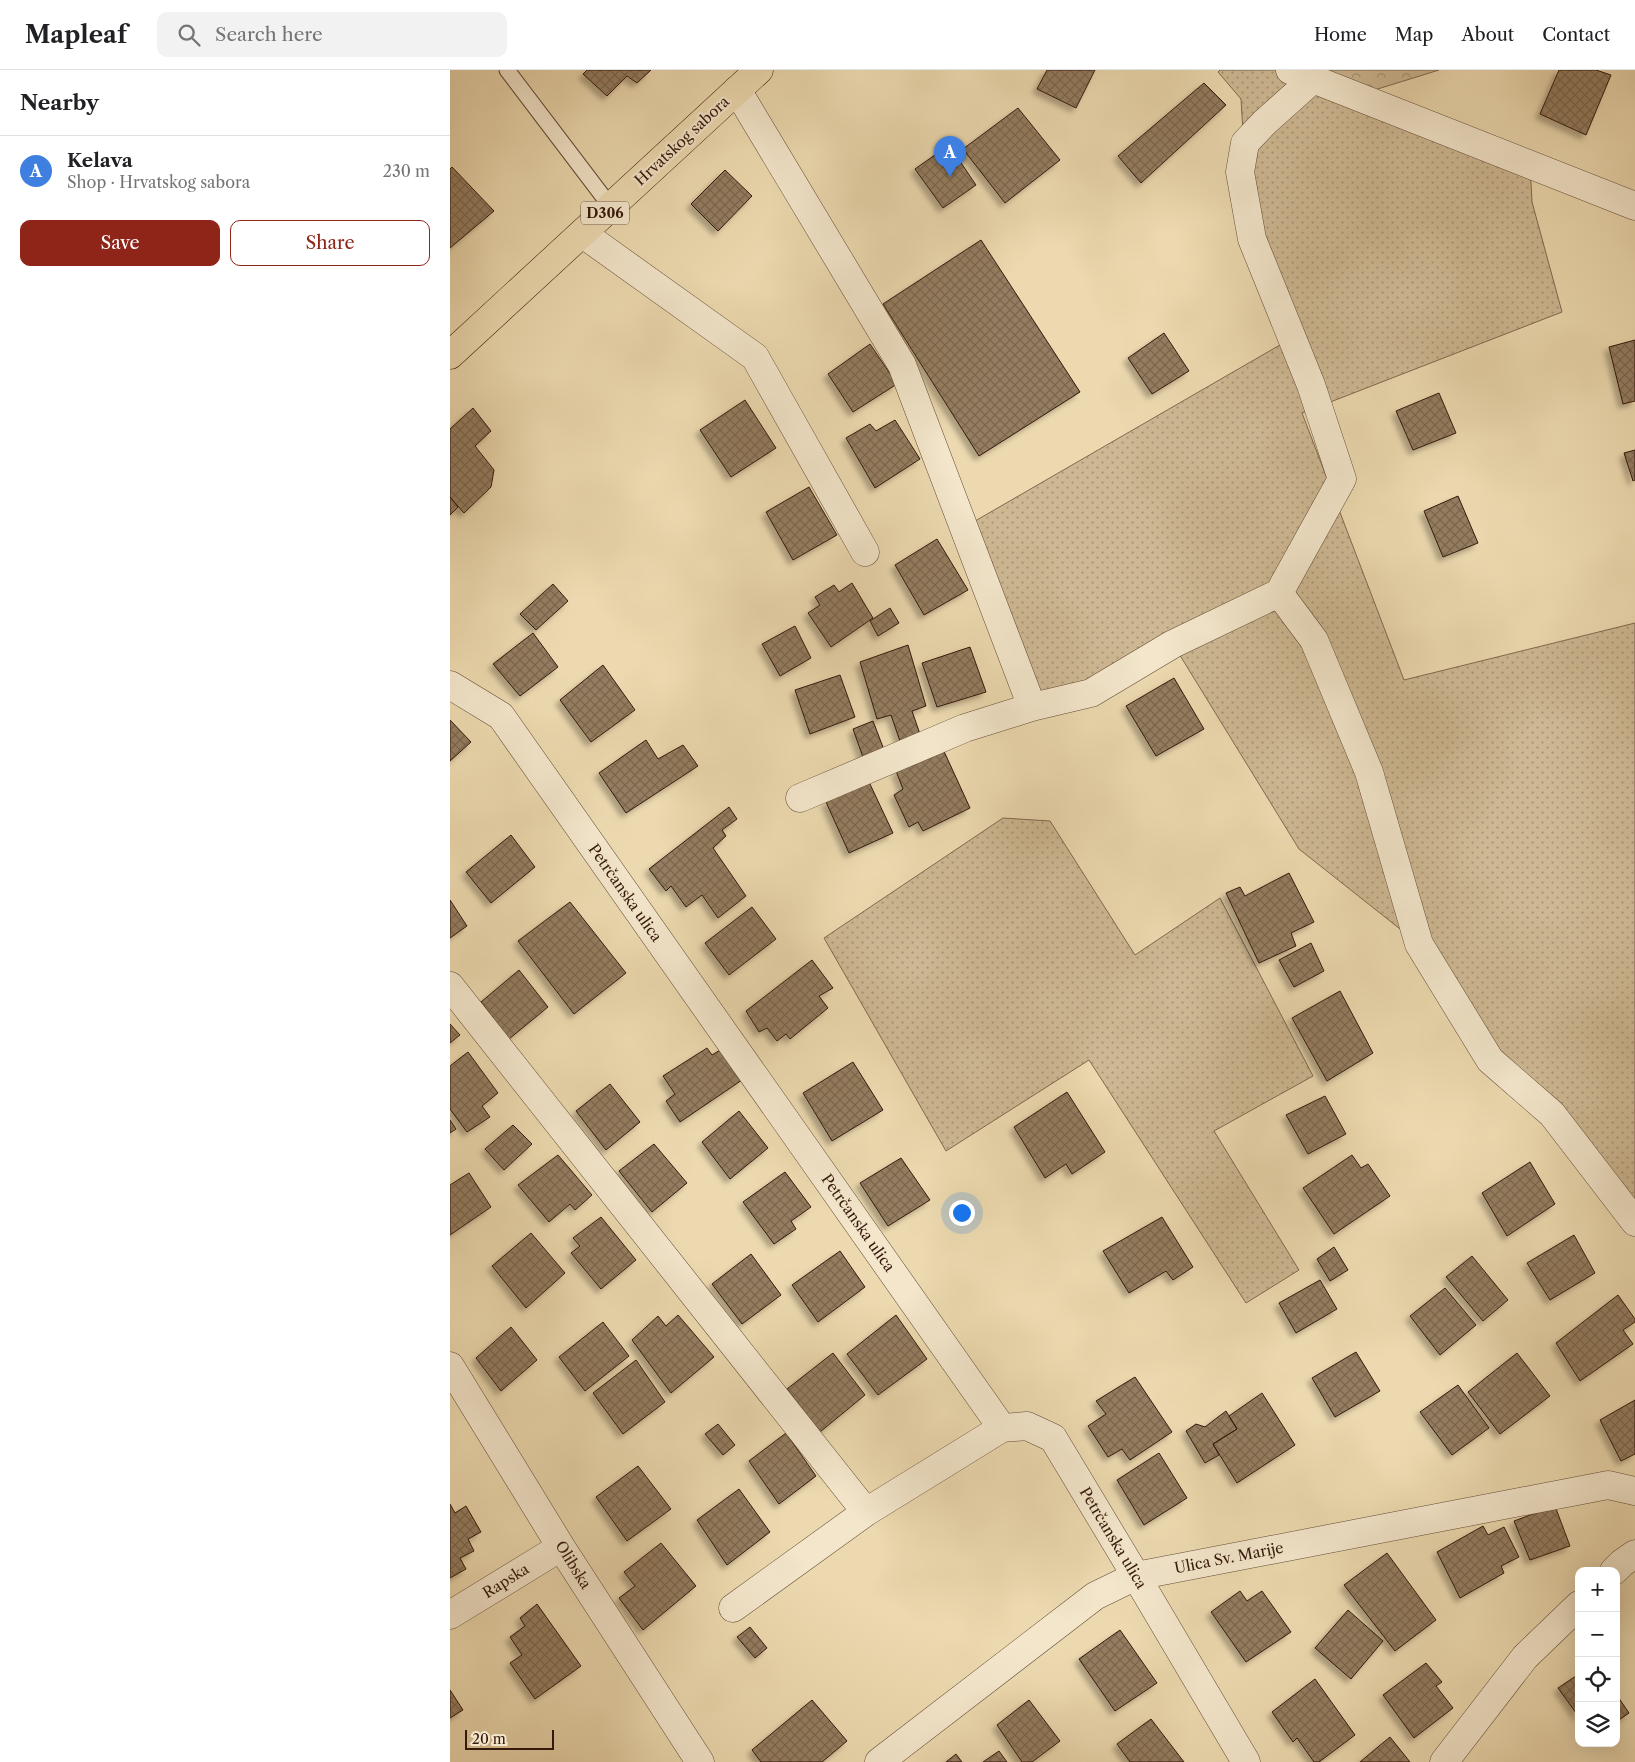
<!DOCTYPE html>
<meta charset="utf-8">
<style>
:root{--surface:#fff;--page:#f2f2f2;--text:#202124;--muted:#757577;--line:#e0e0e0;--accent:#8f2418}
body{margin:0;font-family:"Libre Caslon Text",serif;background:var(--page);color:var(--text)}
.controls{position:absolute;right:15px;bottom:15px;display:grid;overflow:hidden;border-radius:10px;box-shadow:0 5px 20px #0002}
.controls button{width:45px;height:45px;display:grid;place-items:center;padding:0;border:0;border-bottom:1px solid var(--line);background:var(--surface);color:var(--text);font:25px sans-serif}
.scale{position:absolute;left:15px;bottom:12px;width:89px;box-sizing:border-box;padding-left:5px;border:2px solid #35190c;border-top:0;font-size:14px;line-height:18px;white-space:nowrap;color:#35190c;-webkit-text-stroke:4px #f3e6cb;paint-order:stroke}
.you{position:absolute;left:511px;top:1142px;width:18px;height:18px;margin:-12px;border:4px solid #fff;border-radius:50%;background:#1a73e8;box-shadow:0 0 0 8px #1a73e833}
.badge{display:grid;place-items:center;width:32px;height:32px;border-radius:50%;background:var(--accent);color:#fff;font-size:16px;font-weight:700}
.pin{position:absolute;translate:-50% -41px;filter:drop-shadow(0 1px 2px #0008)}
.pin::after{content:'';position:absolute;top:26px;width:18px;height:15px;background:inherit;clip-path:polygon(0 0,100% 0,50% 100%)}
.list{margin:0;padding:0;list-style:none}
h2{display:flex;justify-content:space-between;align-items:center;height:65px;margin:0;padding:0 20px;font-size:21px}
h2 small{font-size:16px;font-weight:400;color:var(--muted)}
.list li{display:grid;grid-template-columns:32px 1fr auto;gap:15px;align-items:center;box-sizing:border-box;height:70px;padding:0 20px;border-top:1px solid var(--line)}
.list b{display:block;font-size:19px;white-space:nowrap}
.list p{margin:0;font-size:16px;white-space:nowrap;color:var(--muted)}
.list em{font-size:16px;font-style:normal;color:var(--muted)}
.actions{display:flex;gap:10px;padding:15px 20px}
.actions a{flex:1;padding:11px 0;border:1px solid var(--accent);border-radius:10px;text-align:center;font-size:18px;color:var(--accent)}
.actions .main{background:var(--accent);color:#fff}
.icon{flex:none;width:28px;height:28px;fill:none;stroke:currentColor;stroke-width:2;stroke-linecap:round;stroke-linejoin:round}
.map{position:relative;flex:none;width:1185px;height:1692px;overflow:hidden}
header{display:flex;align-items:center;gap:30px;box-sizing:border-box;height:70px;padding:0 25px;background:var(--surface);border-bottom:1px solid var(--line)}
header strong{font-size:24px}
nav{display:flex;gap:28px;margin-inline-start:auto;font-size:18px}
.search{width:350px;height:45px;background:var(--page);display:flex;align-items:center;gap:12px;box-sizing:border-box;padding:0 18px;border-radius:10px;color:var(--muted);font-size:19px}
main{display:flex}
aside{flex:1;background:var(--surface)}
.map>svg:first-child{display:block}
.grass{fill:url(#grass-dots);stroke:#816850}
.forest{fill:url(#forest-crowns);stroke:#816850}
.building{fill:url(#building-cross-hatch);stroke:#35190c;filter:url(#shadow)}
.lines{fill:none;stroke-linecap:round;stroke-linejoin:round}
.service-casing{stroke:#634935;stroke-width:17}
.minor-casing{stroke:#634935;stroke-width:29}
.primary-casing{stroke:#35190c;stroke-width:29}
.service{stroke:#f3e6cb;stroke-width:15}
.minor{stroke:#f3e6cb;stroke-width:28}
.primary{stroke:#ecd9af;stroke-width:28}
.labels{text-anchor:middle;stroke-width:4.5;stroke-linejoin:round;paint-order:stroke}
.shield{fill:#f3e6cb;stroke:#6e5645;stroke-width:1}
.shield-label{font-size:14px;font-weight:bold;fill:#35190c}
.street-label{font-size:15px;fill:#35190c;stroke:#f3e6cb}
</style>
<header>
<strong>Mapleaf</strong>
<div class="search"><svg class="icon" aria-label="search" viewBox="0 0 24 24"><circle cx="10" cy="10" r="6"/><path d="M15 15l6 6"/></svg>Search here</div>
<nav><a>Home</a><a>Map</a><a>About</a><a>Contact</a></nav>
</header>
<main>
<aside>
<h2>Nearby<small></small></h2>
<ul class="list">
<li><span class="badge" style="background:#3f7fe0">A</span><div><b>Kelava</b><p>Shop · Hrvatskog sabora</p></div><em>230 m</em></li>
</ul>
<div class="actions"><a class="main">Save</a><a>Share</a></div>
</aside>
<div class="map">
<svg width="1185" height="1692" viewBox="0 0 1185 1692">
<defs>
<pattern id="grass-dots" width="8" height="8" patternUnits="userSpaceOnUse" patternTransform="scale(1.25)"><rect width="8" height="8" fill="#cdb893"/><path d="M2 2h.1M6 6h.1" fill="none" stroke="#a79576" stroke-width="1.8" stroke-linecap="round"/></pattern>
<pattern id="forest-crowns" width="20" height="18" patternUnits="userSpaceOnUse" patternTransform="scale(1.25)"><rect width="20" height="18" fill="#cdb893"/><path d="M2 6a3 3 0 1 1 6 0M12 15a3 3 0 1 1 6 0" fill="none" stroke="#a79576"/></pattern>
<pattern id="building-cross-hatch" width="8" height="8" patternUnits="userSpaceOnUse" patternTransform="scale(1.25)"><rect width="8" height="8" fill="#947d61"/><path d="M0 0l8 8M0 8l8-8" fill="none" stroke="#7a664e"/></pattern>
<filter id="shadow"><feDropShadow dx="-4.5" dy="4.5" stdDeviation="2.5" flood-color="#0004"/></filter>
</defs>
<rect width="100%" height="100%" fill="#ecd9af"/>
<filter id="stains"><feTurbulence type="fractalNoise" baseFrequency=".004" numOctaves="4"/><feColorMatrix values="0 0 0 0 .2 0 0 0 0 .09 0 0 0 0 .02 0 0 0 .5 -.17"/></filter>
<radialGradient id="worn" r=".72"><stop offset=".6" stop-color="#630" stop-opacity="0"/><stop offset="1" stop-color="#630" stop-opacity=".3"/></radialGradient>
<path class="grass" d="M770 0H840L1080 94 1082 132 1112 242 852 343 954 610 1185 553V1152L1043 992 969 874 849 779 723 574 582 637 513 458 842 268 798 146 791 29 768 2Z
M553 748 600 751 685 885 770 828 863 1006 764 1061 849 1200 796 1233 639 990 496 1081 374 868Z"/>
<path class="forest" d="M840 0H989L905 26Z"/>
<path class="building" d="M137 0H201L187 13 177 6 157 26 133 4Z
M597 0H645L626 38 587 19Z
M1109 0H1146L1161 5 1136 65 1090 44Z
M754 13 776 35 691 113 668 86Z
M568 38 610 90 555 133 513 79Z
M499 75 526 115 493 138 465 99Z
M2 97 44 141 0 178V99Z
M275 100 302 126 268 161 241 134Z
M531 170 630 322 529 386 433 234Z
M714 263 739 301 702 324 678 288Z
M1185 270V331L1173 334 1159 277Z
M420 274 447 314 403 342 378 304Z
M989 323 1006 363 963 380 946 341Z
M295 330 326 378 281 407 250 360Z
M23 338 41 361 25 376 44 400 41 417 14 443 0 427V359Z
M445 350 470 389 425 418 396 368 420 354 426 361Z
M1185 380V410L1183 411 1174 383Z
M359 417 387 465 343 490 316 442Z
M1008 426 1028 473 993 487 974 441Z
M0 427 8 437 0 445Z
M487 469 518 520 474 545 445 495Z
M402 513 423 548 381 577 358 543 370 535 365 527 384 515 389 522Z
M103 514 118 531 86 560 70 544Z
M440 538 449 553 428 566 420 551Z
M345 556 361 588 330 606 312 574Z
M83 563 108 597 70 626 43 594Z
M458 575 476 636 462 641 471 667 451 674 441 645 427 649 410 592Z
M520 577 536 622 487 637 472 593Z
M153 595 185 640 141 672 110 630Z
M390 605 405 647 360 664 345 620Z
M724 608 754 659 706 686 676 636Z
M0 650 21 672 0 691Z
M423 651 436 685 415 693 403 659Z
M196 670 208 689 233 675 248 696 176 743 149 703Z
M492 677 520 738 473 761 468 752 459 757 444 725 453 719 446 701Z
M419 712 443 763 399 783 376 732Z
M279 737 287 749 272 760 276 766 263 778 296 826 268 848 252 825 236 837 221 816 216 821 199 799Z
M61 765 85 797 41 833 16 802Z
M839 803 864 852 841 863 846 876 809 893 776 823 790 817 795 826Z
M0 830 17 856 0 868Z
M120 832 176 903 124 944 68 871Z
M302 837 326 869 279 905 255 873Z
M861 873 874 901 844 917 829 890Z
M362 890 383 918 369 926 378 938 340 969 336 964 327 971 317 958 309 962 296 941Z
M69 900 98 937 59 969 31 932Z
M890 921 923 983 877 1011 842 948Z
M0 954 10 965 0 973Z
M257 978 262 985 270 980 292 1010 230 1052 216 1031 225 1024 213 1006Z
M18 982 48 1023 32 1036 40 1047 17 1062 0 1039V996Z
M403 992 433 1040 382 1071 353 1023Z
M160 1014 190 1052 156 1080 126 1041Z
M617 1022 655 1082 622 1104 616 1094 595 1108 564 1057Z
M875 1026 896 1064 858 1084 836 1045Z
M289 1041 318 1078 280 1109 252 1072Z
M0 1050 6 1059 0 1063Z
M63 1055 82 1074 54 1100 35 1079Z
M204 1074 237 1113 202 1142 169 1101Z
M108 1085 142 1125 125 1140 120 1134 99 1152 68 1115Z
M902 1085 911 1098 918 1094 940 1126 884 1164 853 1118Z
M451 1088 480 1130 438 1156 410 1113Z
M1080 1092 1105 1134 1057 1166 1032 1123Z
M335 1102 361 1137 341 1151 346 1159 324 1174 293 1132Z
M19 1103 41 1137 0 1165V1115Z
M151 1147 186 1190 151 1219 121 1183 130 1176 123 1168Z
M712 1147 743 1197 723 1210 716 1201 679 1223 653 1181Z
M81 1163 115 1203 76 1238 42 1196Z
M1124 1165 1145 1203 1100 1230 1077 1193Z
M884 1177 898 1200 880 1211 867 1189Z
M390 1181 415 1217 368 1252 342 1215Z
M301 1184 331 1225 292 1254 262 1214Z
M1022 1186 1058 1230 1033 1251 996 1207Z
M870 1210 887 1239 846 1263 829 1233Z
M995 1218 1026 1255 990 1285 960 1246Z
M1168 1225 1185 1249V1252L1173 1260 1183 1274 1130 1311 1106 1273Z
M228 1245 264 1287 221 1323 182 1270 208 1246 216 1256Z
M446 1245 477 1289 428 1325 397 1284Z
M153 1252 179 1286 135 1321 109 1287Z
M61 1257 87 1290 51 1321 26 1288Z
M906 1282 930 1321 885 1347 862 1308Z
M383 1283 415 1325 370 1362 337 1319Z
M1067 1283 1100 1326 1050 1364 1018 1322Z
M186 1290 215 1332 173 1364 143 1323Z
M685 1307 722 1362 680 1390 672 1379 658 1387 638 1356 656 1344 646 1331Z
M1008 1315 1039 1358 1002 1385 970 1342Z
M812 1323 845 1375 787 1413 763 1374 787 1359 779 1346Z
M1185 1330V1384L1171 1391 1150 1350Z
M776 1341 787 1359 763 1374 769 1385 755 1393 736 1361 746 1354 755 1357Z
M268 1354 285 1375 273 1385 255 1364Z
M336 1363 366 1406 329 1434 299 1391Z
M709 1383 737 1428 694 1455 667 1410Z
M188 1396 221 1439 177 1471 146 1427Z
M289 1419 320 1462 277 1495 247 1450Z
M0 1434 5 1443 16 1436 31 1462 18 1469 24 1481 10 1488 16 1499 0 1508Z
M1105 1436 1120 1476 1080 1490 1064 1451Z
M1033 1456 1038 1465 1054 1457 1069 1487 1051 1496 1054 1503 1010 1528 987 1482Z
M211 1473 246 1516 193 1560 169 1528 185 1516 174 1502Z
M937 1483 986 1550 945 1581 894 1515Z
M790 1521 797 1531 812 1521 841 1562 796 1592 761 1542Z
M87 1534 131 1596 85 1629 60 1593 72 1585 60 1567 75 1556 70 1548Z
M898 1540 933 1571 901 1609 865 1578Z
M300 1557 317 1578 305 1588 287 1567Z
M670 1560 707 1613 665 1641 629 1589Z
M976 1593 992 1612 986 1616 1003 1638 964 1668 933 1625Z
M1129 1604V1647L1108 1618Z
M865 1609 905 1665 869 1692H864L847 1668 843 1672 822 1642Z
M0 1620 13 1640 0 1648Z
M1166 1624 1179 1643 1166 1652Z
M362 1630 397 1671 372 1692H311L302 1680Z
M579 1630 610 1671 582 1692H572L547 1655Z
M701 1649 734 1692H680L667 1674Z
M940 1667 960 1692H910Z
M549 1681 557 1692H533Z
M506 1684 512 1692H496Z"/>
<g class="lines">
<defs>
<path id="service" d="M57 0 161 137"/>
<path id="minor" d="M840 0 1185 136
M287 20 452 295 582 637 641 623 723 574 829 523 864 570 919 702 969 874 1040 990 1102 1044 1185 1152
M133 164 305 287 415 482
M829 523 892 409 861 315 802 169 790 102 795 73 815 52 863 9
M0 615 51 646 552 1358 577 1356 603 1368 686 1506 796 1692
M350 728 515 658 582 637
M0 916 416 1442
M0 1296 111 1477 250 1692
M1164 1501 1172 1493 1185 1484
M283 1538 416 1442 552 1358
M0 1545 111 1477
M429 1692 645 1526 686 1506 1158 1415 1185 1421
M994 1692 1075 1587 1129 1535"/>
<path id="primary" d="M0 285 309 0"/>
</defs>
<use href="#service" class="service-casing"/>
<use href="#minor" class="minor-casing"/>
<use href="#primary" class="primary-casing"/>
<use href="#service" class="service"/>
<use href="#minor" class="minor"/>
<use href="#primary" class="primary"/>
</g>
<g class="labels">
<rect class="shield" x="131" y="131.5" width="48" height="23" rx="4"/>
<g class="shield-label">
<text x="155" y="148">D306</text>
</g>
<g class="street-label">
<text transform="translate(232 71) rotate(-43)" y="5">Hrvatskog sabora</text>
<text transform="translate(175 823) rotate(55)" y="5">Petrčanska ulica</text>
<text transform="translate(408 1153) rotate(55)" y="5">Petrčanska ulica</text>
<text transform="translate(663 1468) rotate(59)" y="5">Petrčanska ulica</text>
<text transform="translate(779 1488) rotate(-11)" y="5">Ulica Sv. Marije</text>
<text transform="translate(123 1495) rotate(58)" y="5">Olibska</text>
<text transform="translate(56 1511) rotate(-32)" y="5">Rapska</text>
</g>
</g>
<rect width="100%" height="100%" filter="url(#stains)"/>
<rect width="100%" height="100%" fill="url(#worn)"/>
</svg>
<div class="controls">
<button>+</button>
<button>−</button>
<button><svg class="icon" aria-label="locate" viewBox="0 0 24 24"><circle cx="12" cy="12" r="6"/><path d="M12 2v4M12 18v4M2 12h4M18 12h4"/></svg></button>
<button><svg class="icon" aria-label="layers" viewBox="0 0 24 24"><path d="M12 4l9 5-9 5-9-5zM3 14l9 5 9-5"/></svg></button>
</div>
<div class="scale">20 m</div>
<div class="you"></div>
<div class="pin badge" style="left:500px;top:107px;background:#3f7fe0">A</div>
</div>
</main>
